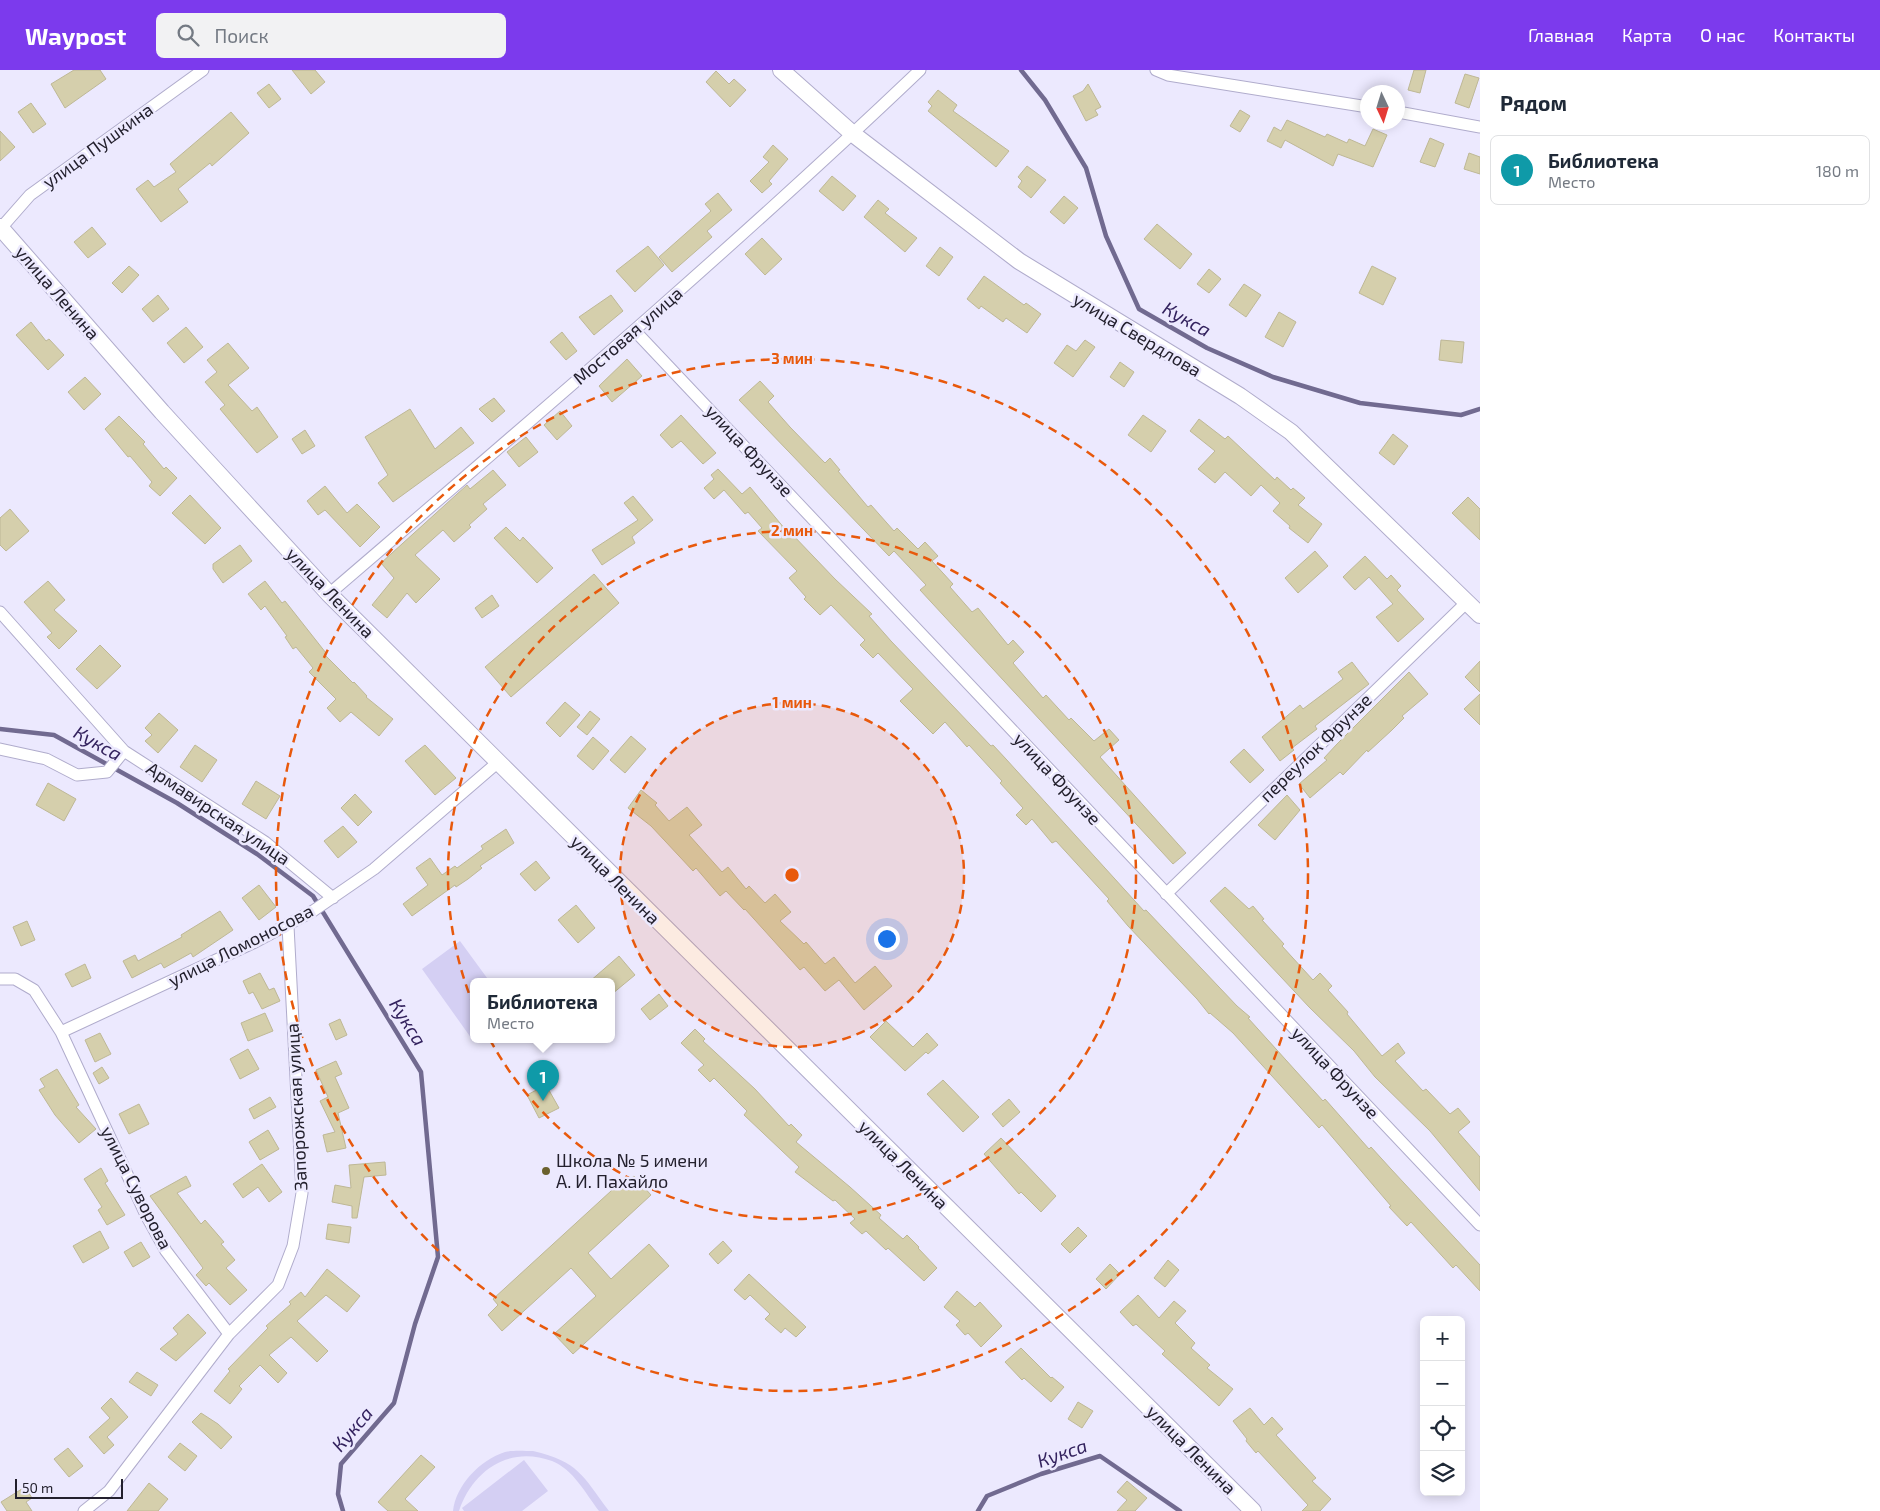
<!DOCTYPE html>
<html lang="ru">
<meta charset="utf-8">
<style>
:root{--surface:#fff;--page:#f2f2f3;--text:#1f2937;--muted:#747a83;--line:#e0e1e3;--accent:#7c3aed}
body{margin:0;font-family:"Exo 2",sans-serif;background:var(--page);color:var(--text)}
.controls{position:absolute;right:15px;bottom:15px;display:grid;overflow:hidden;border-radius:8px;box-shadow:0 2px 12px #0003}
.controls button{width:45px;height:45px;display:grid;place-items:center;padding:0;border:0;border-bottom:1px solid var(--line);background:var(--surface);color:var(--text);font:25px sans-serif}
.compass{position:absolute;left:1360px;top:15px;width:45px;height:45px;border-radius:50%;background:var(--surface);box-shadow:0 2px 12px #0003;rotate:176deg}
.scale{position:absolute;left:15px;bottom:12px;width:108px;box-sizing:border-box;padding-left:5px;border:2px solid #23202d;border-top:0;font-size:14px;line-height:18px;white-space:nowrap;color:#23202d;-webkit-text-stroke:4px #ece9fe;paint-order:stroke}
.you{position:absolute;left:886px;top:868px;width:18px;height:18px;margin:-12px;border:4px solid #fff;border-radius:50%;background:#1a73e8;box-shadow:0 0 0 8px #1a73e833}
.badge{display:grid;place-items:center;width:32px;height:32px;border-radius:50%;background:var(--accent);color:#fff;font-size:16px;font-weight:700}
.pin{position:absolute;translate:-50% -41px;filter:drop-shadow(0 1px 2px #0008)}
.pin::after{content:'';position:absolute;top:26px;width:18px;height:15px;background:inherit;clip-path:polygon(0 0,100% 0,50% 100%)}
.popup{position:absolute;left:470px;top:908px;width:145px;height:65px;box-sizing:border-box;display:grid;place-content:center;border-radius:8px;background:var(--surface);filter:drop-shadow(0 1px 4px #0005);font-size:16px;white-space:nowrap;color:var(--muted)}
.popup b{font-size:19px;color:var(--text)}
.popup::after{content:'';position:absolute;left:50%;top:100%;margin-left:-10px;border:10px solid transparent;border-top-color:var(--surface)}
.list{margin:0;padding:0;list-style:none}
h2{display:flex;justify-content:space-between;align-items:center;height:65px;margin:0;padding:0 20px;font-size:21px}
h2 small{font-size:16px;font-weight:400;color:var(--muted)}
.list li{display:grid;grid-template-columns:32px 1fr auto;gap:15px;align-items:center;box-sizing:border-box;height:70px;margin:0 10px 10px;padding:0 10px;border:1px solid var(--line);border-radius:8px}
.list b{display:block;font-size:19px;white-space:nowrap}
.list p{margin:0;font-size:16px;white-space:nowrap;color:var(--muted)}
.list em{font-size:16px;font-style:normal;color:var(--muted)}
.icon{flex:none;width:28px;height:28px;fill:none;stroke:currentColor;stroke-width:2;stroke-linecap:round;stroke-linejoin:round}
.map{position:relative;flex:none;width:1480px;height:1441px;overflow:hidden}
header{display:flex;align-items:center;gap:30px;box-sizing:border-box;height:70px;padding:0 25px;background:var(--accent);color:#fff}
header strong{font-size:24px}
nav{display:flex;gap:28px;margin-inline-start:auto;font-size:18px}
.search{width:350px;height:45px;background:var(--page);display:flex;align-items:center;gap:12px;box-sizing:border-box;padding:0 18px;border-radius:8px;color:var(--muted);font-size:19px}
main{display:flex}
aside{flex:1;background:var(--surface)}
.map>svg:first-child{display:block}
.green{fill:#d4cff3}
.lines{fill:none;stroke-linecap:round;stroke-linejoin:round}
.stream{stroke:#716a90;stroke-width:4.5}
.building{fill:#d5cfac;stroke:#beb896}
.street-casing{stroke:#b0accc;stroke-width:13}
.secondary-casing{stroke:#b0accc;stroke-width:18}
.street{stroke:#fff;stroke-width:11}
.secondary{stroke:#fff;stroke-width:16}
.ring{fill:none;stroke:#e8590c;stroke-width:2.5;stroke-dasharray:9 6}
.poi-dot{fill:#6a602d;stroke:#ece9fe;stroke-width:2}
.labels{text-anchor:middle;stroke-width:5;stroke-linejoin:round;paint-order:stroke}
.street-label{font-size:18px;fill:#23202d;stroke:#ece9fe}
.poi-label{font-size:18px;fill:#23202d;stroke:#ece9fe;text-anchor:start}
.water-label{font-size:19px;font-style:italic;fill:#33225e;stroke:#ece9fe}
.centre{fill:#e8590c;stroke:#ece9fe;stroke-width:2.5}
.ring-label{font-size:15px;text-anchor:middle;font-weight:bold;fill:#e8590c;stroke:#ece9fe;stroke-width:5;stroke-linejoin:round;paint-order:stroke}
</style>
<header>
<strong>Waypost</strong>
<div class="search"><svg class="icon" aria-label="search" viewBox="0 0 24 24"><circle cx="10" cy="10" r="6"/><path d="M15 15l6 6"/></svg>Поиск</div>
<nav><a>Главная</a><a>Карта</a><a>О нас</a><a>Контакты</a></nav>
</header>
<main>
<div class="map">
<svg width="1480" height="1441" viewBox="0 0 1480 1441">
<rect width="100%" height="100%" fill="#ece9fe"/>
<path class="green" d="M460 871 490 912H474V970H478L474 972 422 899Z
M533 1381C579 1392 582 1405 609 1441H599C586 1424 573 1399 552 1391 509 1375 472 1401 459 1441H453C456 1415 480 1390 505 1382 513 1380 525 1381 533 1381Z
M524 1390 548 1421 522 1441H464L462 1438Z"/>
<g class="lines">
<path class="stream" d="M1021 0 1045 30 1086 98 1106 166 1139 239 1207 278 1273 307 1360 333 1461 345 1480 339
M0 659 54 665 177 733 257 784 313 826 421 1002 438 1187 415 1254 394 1333 341 1394 338 1424 343 1441
M978 1441 987 1426 1041 1404 1100 1386 1180 1441"/>
</g>
<path class="building" d="M74 0H100L106 9 65 38 51 14Z
M292 0H315L325 12 311 24Z
M1414 0H1426L1420 23 1408 20Z
M716 1 729 14 734 9 746 20 730 37 706 12Z
M1465 4 1479 8 1469 38 1455 33Z
M269 14 281 29 269 38 257 23Z
M1088 14 1101 37 1095 40 1098 45 1086 51 1073 26 1083 21Z
M938 20 957 35 953 41 1009 81 996 97 928 41 932 36 928 32Z
M31 33 46 54 33 63 18 42Z
M1240 40 1250 46 1240 62 1230 56Z
M231 42 249 63 212 96 210 93 178 119 188 132 161 152 136 119 148 110 154 117 176 102 170 94Z
M1287 50 1325 67 1327 64 1347 73 1349 69 1365 76 1373 59 1387 65 1373 97 1338 84 1333 96 1285 70 1281 78 1267 71 1274 57 1281 61Z
M0 61 15 77 0 91Z
M1430 68 1444 74 1435 97 1420 92Z
M773 75 788 89 769 111 772 114 762 123 750 111 769 92 763 87Z
M1469 83 1480 87V104L1464 99Z
M1027 96 1046 110 1031 128 1018 117 1022 111 1018 107Z
M832 106 856 126 843 141 819 121Z
M718 123 732 140 707 161 712 167 672 202 659 187 711 141 705 134Z
M1064 126 1078 138 1064 154 1050 142Z
M878 130 889 139 885 143 917 168 905 182 864 147Z
M1157 154 1192 184 1180 199 1144 169Z
M92 157 106 174 88 188 74 172Z
M762 168 782 189 765 205 745 184Z
M648 176 664 195 635 222 616 201Z
M940 177 953 187 939 206 926 196Z
M129 196 139 205 122 223 112 213Z
M1372 196 1396 208 1383 235 1359 223Z
M1209 199 1221 209 1209 223 1197 214Z
M984 206 1024 235 1026 233 1041 244 1027 263 1006 248 1003 252 981 236 979 239 967 229Z
M1244 214 1261 225 1246 247 1229 235Z
M158 225 169 239 153 252 142 239Z
M611 225 623 241 594 265 579 247Z
M1279 242 1296 252 1283 277 1265 267Z
M31 252 46 271 49 269 64 285 48 300 16 265Z
M186 257 203 277 184 293 167 273Z
M562 262 577 281 566 290 550 272Z
M1085 270 1095 277 1073 307 1054 293 1067 275 1076 281Z
M1441 270 1464 272 1462 293 1439 290Z
M228 273 249 298 228 315 252 341 257 337 278 367 257 383 220 339 225 335 205 312 217 302 207 290Z
M627 289 642 306 612 332 599 316Z
M1120 292 1134 302 1124 317 1110 307Z
M85 307 101 324 84 340 68 322Z
M760 311 774 326 768 332 790 357 825 393 830 388 840 400 838 401 868 437 871 435 894 461 897 458 918 479 925 472 938 486 932 491 953 514 950 517 972 542 978 538 1008 575 1013 570 1024 582 1013 593 1043 628 1046 625 1069 650 1071 648 1094 671 1109 659 1119 670 1100 687 1186 783 1173 794 932 533 920 520 926 515 894 481 889 486 739 330Z
M494 328 505 341 492 352 479 339Z
M410 339 435 379 461 357 474 373 393 432 378 413 388 405 365 367Z
M560 341 572 356 557 370 544 355Z
M681 345 716 383 703 394 681 371 672 378 660 365Z
M1143 345 1166 361 1151 382 1128 365Z
M119 346 145 372 143 374 164 399 166 397 177 408 160 426 149 416 152 412 130 386 128 387 105 359Z
M1199 349 1225 369 1228 366 1275 410 1277 407 1291 420 1293 418 1305 428 1298 435 1322 454 1308 473 1289 458 1290 456 1273 441 1280 433 1261 415 1251 426 1225 402 1215 413 1198 399 1215 381 1190 361Z
M305 360 315 376 302 384 292 369Z
M1393 364 1408 376 1394 395 1379 383Z
M526 367 538 382 519 397 507 382Z
M718 399 742 424 750 417 790 465 791 463 835 509 872 544 869 546 891 571 991 676 993 675 1006 689 1144 841 1146 840 1237 936 1250 947 1248 948 1323 1031 1325 1029 1369 1079 1371 1077 1391 1099 1480 1195V1221L1456 1195 1453 1198 1411 1152 1407 1156 1389 1137 1391 1136 1322 1055 1319 1058 1233 963 1210 943 1209 944 1197 929 1128 856 1107 831 1109 829 1056 771 1052 773 1032 749 1026 755 1016 745 1023 738 1000 713 1002 711 969 675 967 677 945 652 933 664 900 631 913 619 878 583 873 588 860 575 865 570 831 535 820 545 804 529 806 527 789 508 797 501 758 461 762 458 748 442 745 444 724 420 714 429 704 418 714 409 711 405Z
M493 400 506 415 483 434 487 439 469 455 471 457 454 472 443 460 415 485 440 509 416 533 407 523 387 548 372 535 394 508 381 493 467 415 470 419Z
M325 416 347 443 357 434 380 457 360 477 325 440 318 445 307 431Z
M190 425 221 458 205 474 172 443Z
M633 426 653 450 632 467 635 473 602 495 592 480 638 450 624 433Z
M1468 427 1480 439V470L1452 443Z
M10 439 29 461 6 481 0 475V448Z
M506 457 520 471 523 467 553 498 537 513 494 468Z
M240 475 252 491 223 513 213 499V494Z
M1315 481 1328 496 1298 523 1285 508Z
M1365 486 1387 509 1391 505 1401 516 1397 520 1424 549 1398 572 1376 547 1393 534 1369 507 1355 520 1343 507Z
M594 504 619 533 511 627 485 597Z
M48 511 65 530 54 540 77 561 59 579 47 567 52 563 24 532Z
M265 511 282 533 285 531 326 583 324 584 353 613 354 612 367 626 366 627 393 649 379 666 351 642 340 652 327 638 336 629 309 602 313 598 296 577 293 579 285 567 287 566 265 536 261 540 248 524Z
M492 525 499 536 482 548 475 538Z
M100 575 121 596 97 619 76 599Z
M1480 591V622L1465 607Z
M1352 592 1369 614 1315 656 1317 659 1292 678 1294 680 1280 691 1262 667 1300 635 1303 639 1343 609 1338 602Z
M1409 602 1428 624 1402 646 1404 648 1392 660 1368 682 1367 680 1343 705 1340 702 1310 728 1299 714 1327 690 1324 688 1337 674Z
M1480 624V655L1464 639Z
M565 632 580 645 560 667 546 653Z
M590 641 600 649 587 665 577 657Z
M159 643 178 660 158 683 145 671 152 665 145 658Z
M631 666 646 679 625 703 610 690Z
M593 667 609 681 593 700 577 686Z
M195 675 217 690 202 712 180 697Z
M425 675 456 708 435 725 405 691Z
M1244 679 1264 700 1250 713 1230 692Z
M256 711 280 726 266 749 242 734Z
M48 713 76 729 64 751 36 735Z
M641 720 657 733 655 735 669 751 687 737 702 755 689 765 722 802 728 797 746 819 749 816 765 833 775 824 791 842 780 851 804 874 806 872 825 894 834 887 855 913 875 896 892 916 864 940 839 910 825 921 804 897 800 900 745 839 744 840 726 821 720 826 696 798 693 801 651 756 628 738Z
M355 724 372 742 358 756 341 738Z
M1287 725 1300 740 1275 770 1258 755Z
M343 756 357 772 338 788 324 771Z
M506 759 514 773 480 796 482 798 468 809 456 817 455 815 412 846 403 834 428 815 416 798 430 788 442 805 455 796 457 798 483 779 481 776Z
M536 791 550 808 535 821 520 804Z
M259 815 276 837 259 850 242 828Z
M1225 817 1249 839 1253 836 1264 849 1262 850 1284 874 1282 876 1313 910 1320 903 1332 916 1328 920 1348 942 1347 944 1382 986 1398 973 1405 983 1395 991 1423 1021 1426 1019 1450 1044 1458 1038 1470 1052 1458 1062 1480 1087V1121L1430 1061 1375 1007 1354 981 1309 937 1210 831Z
M576 835 595 858 578 873 558 850Z
M220 841 233 860 193 887 191 883 164 898 161 893 132 908 123 891 135 885 138 891 182 867 181 865Z
M27 851 35 870 21 876 13 857Z
M619 886 635 905 612 924V912H589Z
M85 894 91 908 72 917 65 904Z
M260 903 269 920 274 918 280 931 262 939 253 922 249 924 243 911Z
M659 924 668 936 650 950 641 939Z
M265 943 273 961 248 971 241 953Z
M340 949 347 965 336 970 329 954Z
M886 951 913 977 927 963 938 975 928 984 926 982 905 1001 870 967Z
M695 959 705 969 703 971 755 1019 789 1056 791 1054 802 1065 796 1072 850 1117 881 1145 879 1148 903 1169 907 1165 919 1177 918 1178 937 1198 924 1211 888 1178 886 1180 866 1161 862 1164 850 1153 855 1149 835 1130 833 1131 795 1102 799 1097 744 1045 747 1041 714 1008 710 1012 698 1000 704 995 681 973Z
M100 963 111 984 95 992 85 970Z
M248 979 259 999 240 1009 230 989Z
M336 991 342 1004 335 1007 349 1038 338 1043 346 1078 327 1082 323 1065 335 1062 320 1031 328 1027 316 1000Z
M102 997 109 1008 99 1014 93 1003Z
M57 999 79 1035 76 1037 96 1059 79 1073 55 1045 39 1020 45 1017 40 1009Z
M943 1010 979 1047 963 1062 927 1024Z
M546 1015 559 1038 539 1048 527 1025Z
M270 1027 276 1037 254 1049 249 1039Z
M1009 1029 1020 1042 1003 1057 992 1044Z
M139 1034 149 1054 129 1064 119 1044Z
M268 1060 279 1079 260 1090 249 1072Z
M1001 1068 1056 1126 1041 1142 1021 1122 1019 1124 984 1084Z
M385 1092 386 1105 364 1107 357 1148H352V1136L332 1132 335 1115 351 1118 349 1095Z
M262 1094 282 1122 269 1132 258 1117 243 1128 233 1114Z
M101 1098 108 1111 105 1113 125 1145 107 1155 98 1140 102 1137 84 1109Z
M186 1106 191 1116 177 1123 201 1154 205 1150 224 1172 221 1174 235 1190 226 1198 247 1220 230 1235 209 1213 206 1216 196 1205 203 1198 150 1126Z
M634 1106 651 1125 588 1183 611 1209 649 1174 669 1196 573 1284 554 1264 596 1226 571 1198 502 1261 488 1245 498 1235 493 1229 623 1110 626 1113Z
M328 1154 351 1157 349 1173 326 1169Z
M1078 1157 1087 1166 1070 1183 1061 1174Z
M100 1161 109 1178 83 1193 73 1176Z
M723 1171 732 1181 718 1194 709 1184Z
M141 1172 150 1187 133 1197 124 1182Z
M1168 1190 1179 1200 1165 1217 1154 1208Z
M1110 1194 1120 1204 1106 1219 1096 1209Z
M327 1199 360 1226 347 1242 326 1225 297 1251 328 1281 317 1292 291 1267 269 1285 287 1303 278 1313 260 1295 239 1316 242 1319 230 1334 214 1321 230 1301 228 1299 268 1258 266 1256 291 1234 289 1232 301 1222 305 1227Z
M749 1204 806 1257 796 1267 785 1258 781 1263 765 1249 770 1244 750 1225 745 1230 734 1220Z
M957 1221 975 1237 980 1232 1002 1256 981 1277 968 1263 965 1265 956 1255 960 1251 944 1237Z
M1138 1225 1159 1248 1174 1231 1186 1241 1175 1253 1195 1273 1191 1278 1210 1295 1207 1298 1233 1319 1219 1336 1162 1284 1165 1281 1136 1254 1133 1256 1120 1242Z
M188 1244 206 1263 176 1291 160 1279 178 1264 173 1258Z
M1021 1278 1051 1308 1052 1307 1064 1317 1051 1332 1024 1308 1022 1310 1005 1292Z
M137 1302 158 1315 151 1326 129 1312Z
M111 1328 128 1347 107 1367 114 1375 104 1384 89 1367 110 1348 101 1338Z
M1078 1332 1093 1341 1082 1358 1068 1349Z
M1250 1338 1264 1355 1272 1347 1283 1359 1276 1365 1316 1408 1312 1411 1331 1429 1320 1441H1302L1308 1435 1258 1381 1256 1383 1246 1371 1247 1369 1233 1351Z
M201 1343 218 1354 232 1367 221 1379 192 1352Z
M180 1373 197 1386 185 1401 168 1387Z
M68 1378 83 1396 69 1407 54 1389Z
M421 1385 435 1397 405 1429 418 1441H388L378 1432Z
M1127 1411 1147 1428 1135 1441H1117L1127 1430 1117 1422Z
M149 1413 168 1429 158 1441H127Z
M25 1417 32 1428 26 1432 32 1441H7L1 1432Z"/>
<g class="lines">
<defs>
<path id="street" d="M1156 0 1168 5 1368 37
M1398 42 1480 57
M1 158 30 125 203 0
M635 261 1480 1155
M329 524C529 352 729 182 920 0
M0 542 124 681 265 772 333 828
M0 679 46 689 77 705 107 702 124 681
M1166 824 1467 532
M0 909H15L34 920 61 962 146 1145 166 1181 229 1264
M61 962 255 872 313 841 374 799 497 693
M84 1441 109 1421 229 1264 278 1215 293 1176 302 1123 288 856"/>
<path id="secondary" d="M781 0 853 64 1019 191 1240 326 1291 362 1480 545
M0 157 162 342 329 524 1253 1441"/>
</defs>
<use href="#street" class="street-casing"/>
<use href="#secondary" class="secondary-casing"/>
<use href="#street" class="street"/>
<use href="#secondary" class="secondary"/>
</g>
<circle cx="792" cy="805" r="172" fill="#e8590c" fill-opacity=".12"/>
<g class="ring">
<circle cx="792" cy="805" r="172"/>
<circle cx="792" cy="805" r="344"/>
<circle cx="792" cy="805" r="516"/>
</g>
<circle class="poi-dot" cx="546" cy="1101" r="5"/>
<g class="labels">
<g class="street-label">
<text transform="translate(98 76) rotate(-36)" y="6">улица Пушкина</text>
<text transform="translate(57 223) rotate(49)" y="6">улица Ленина</text>
<text transform="translate(1137 265) rotate(31)" y="6">улица Свердлова</text>
<text transform="translate(628 266) rotate(-41)" y="6">Мостовая улица</text>
<text transform="translate(749 381) rotate(47)" y="6">улица Фрунзе</text>
<text transform="translate(330 523) rotate(46)" y="6">улица Ленина</text>
<text transform="translate(1316 678) rotate(-44)" y="6">переулок Фрунзе</text>
<text transform="translate(1057 709) rotate(47)" y="6">улица Фрунзе</text>
<text transform="translate(218 744) rotate(34)" y="6">Армавирская улица</text>
<text transform="translate(615 810) rotate(45)" y="6">улица Ленина</text>
<text transform="translate(241 876) rotate(-27)" y="6">улица Ломоносова</text>
<text transform="translate(1335 1003) rotate(47)" y="6">улица Фрунзе</text>
<text transform="translate(297 1037) rotate(-93)" y="6">Запорожская улица</text>
<text transform="translate(903 1095) rotate(45)" y="6">улица Ленина</text>
<text transform="translate(136 1118) rotate(63)" y="6">улица Суворова</text>
<text transform="translate(1191 1380) rotate(45)" y="6">улица Ленина</text>
</g>
<g class="poi-label">
<text x="556" y="1097">Школа № 5 имени<tspan x="556" dy="21">А. И. Пахайло</tspan></text>
</g>
<g class="water-label">
<text transform="translate(1187 249) rotate(29)" y="7">Кукса</text>
<text transform="translate(98 673) rotate(29)" y="7">Кукса</text>
<text transform="translate(408 952) rotate(58)" y="7">Кукса</text>
<text transform="translate(352 1359) rotate(-50)" y="7">Кукса</text>
<text transform="translate(1062 1383) rotate(-19)" y="7">Кукса</text>
</g>
</g>
<circle cx="792" cy="805" r="8" class="centre"/>
<g class="ring-label">
<text x="792" y="294">3 мин</text>
<text x="792" y="466">2 мин</text>
<text x="792" y="638">1 мин</text>
</g>
</svg>
<div class="controls">
<button>+</button>
<button>−</button>
<button><svg class="icon" aria-label="locate" viewBox="0 0 24 24"><circle cx="12" cy="12" r="6"/><path d="M12 2v4M12 18v4M2 12h4M18 12h4"/></svg></button>
<button><svg class="icon" aria-label="layers" viewBox="0 0 24 24"><path d="M12 4l9 5-9 5-9-5zM3 14l9 5 9-5"/></svg></button>
</div>
<svg class="compass" viewBox="-18 -18 36 36"><path d="M0-13l5 13h-10z" fill="#e53935"/><path d="M0 13l5-13h-10z" fill="#747a83"/></svg>
<div class="scale">50 m</div>
<div class="you"></div>
<div class="pin badge" style="left:543px;top:1031px;background:#0f9aa8">1</div>
<div class="popup"><b>Библиотека</b>Место</div>
</div>
<aside>
<h2>Рядом<small></small></h2>
<ul class="list">
<li><span class="badge" style="background:#0f9aa8">1</span><div><b>Библиотека</b><p>Место</p></div><em>180 m</em></li>
</ul>
</aside>
</main>
